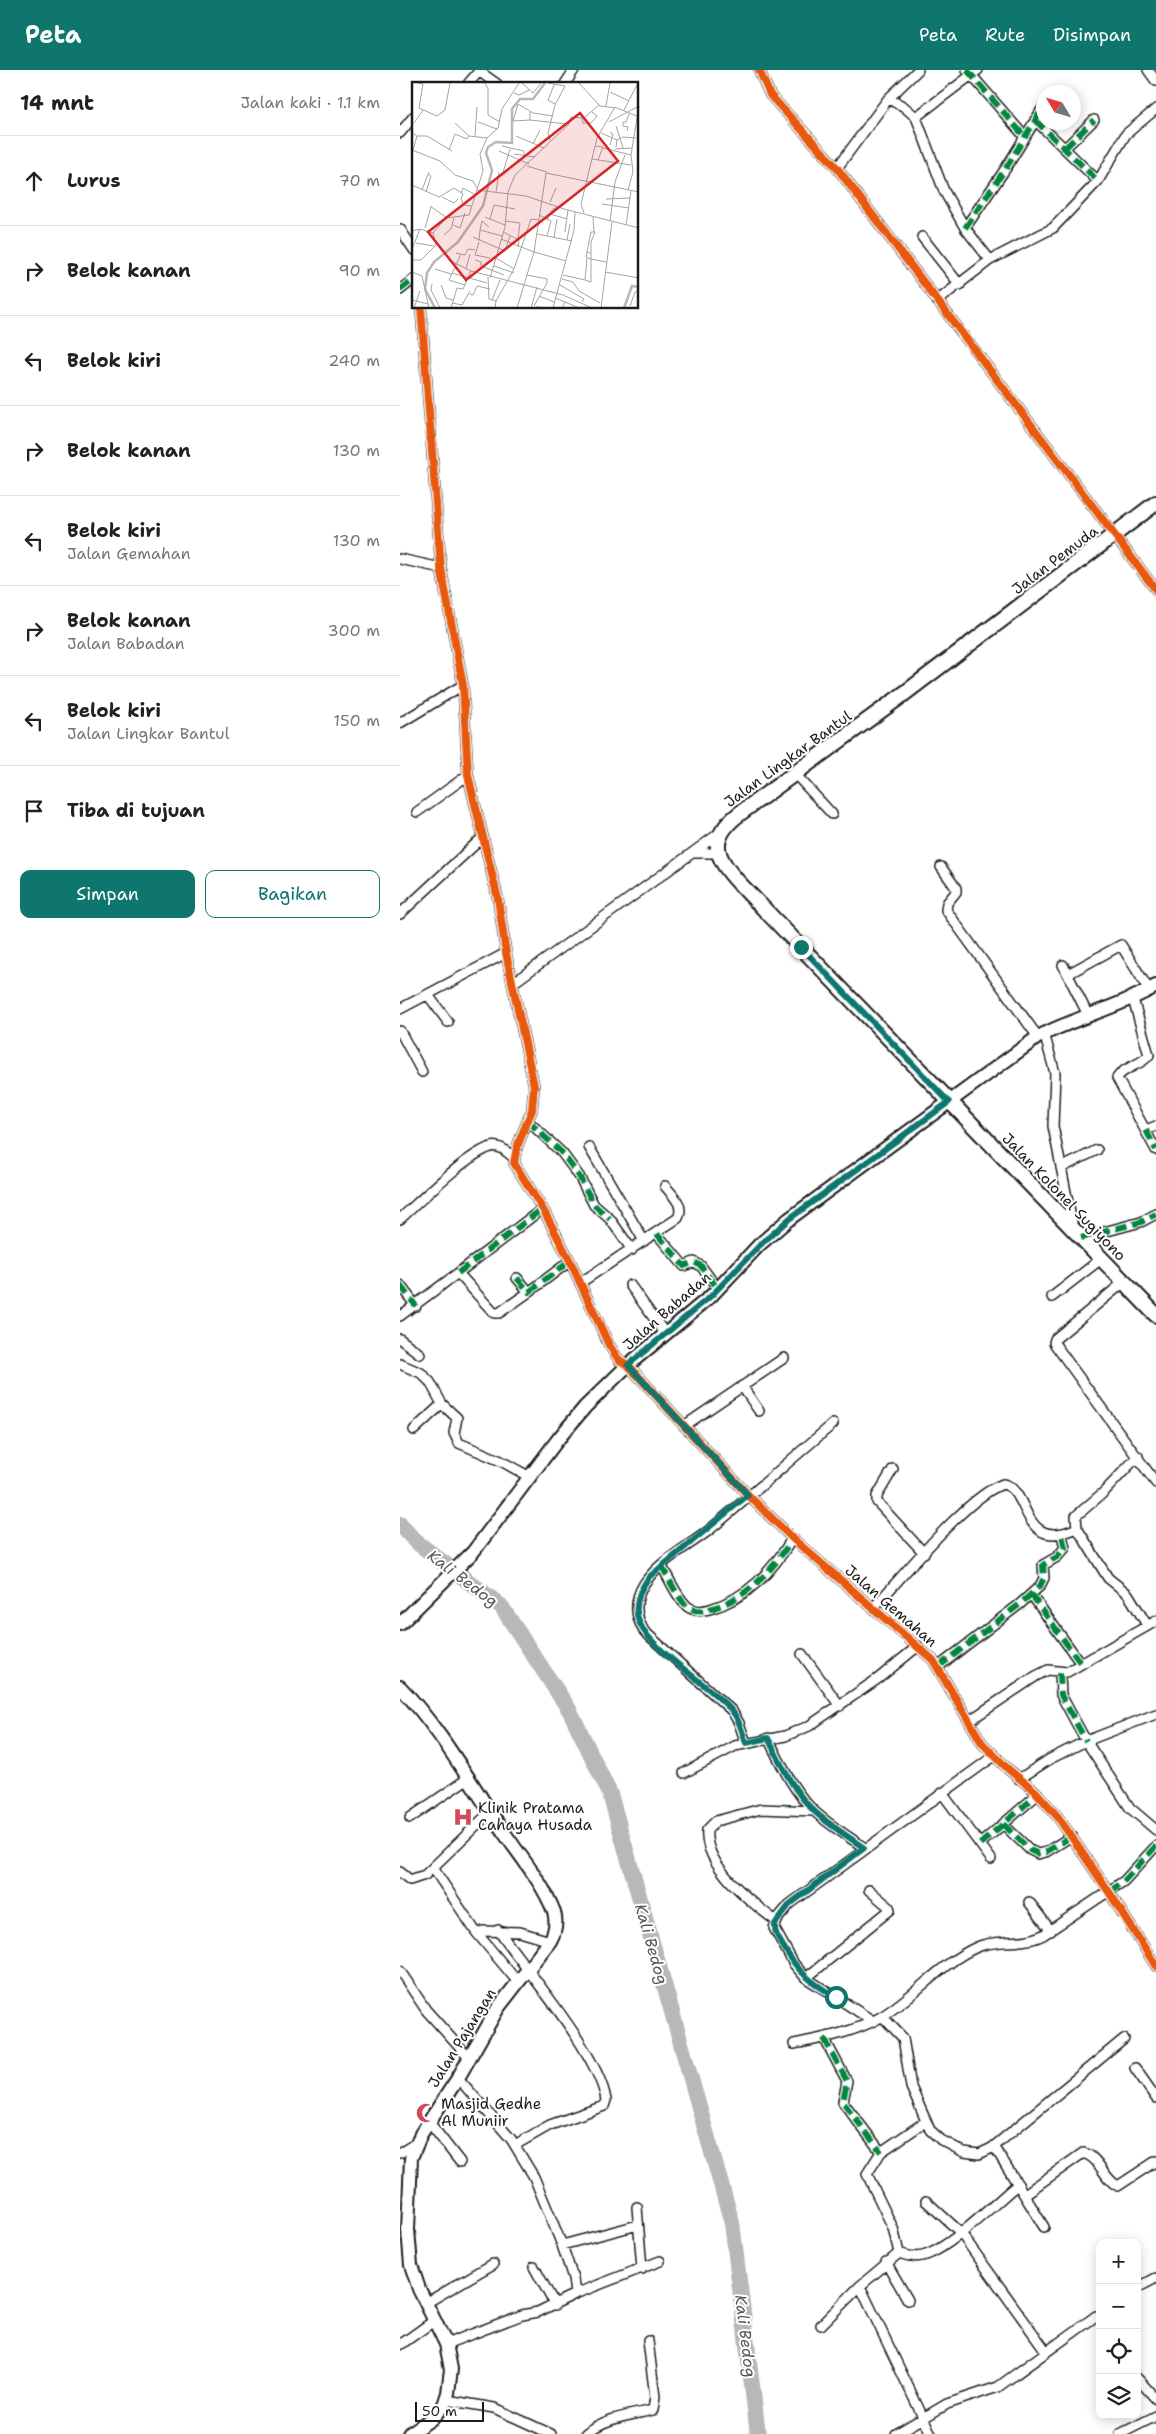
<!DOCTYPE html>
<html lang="id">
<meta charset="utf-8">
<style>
:root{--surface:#fff;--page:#f6f6f6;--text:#202124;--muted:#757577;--line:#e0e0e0;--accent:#0f766e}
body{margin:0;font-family:"Shantell Sans",sans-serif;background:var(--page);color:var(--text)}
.controls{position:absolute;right:15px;bottom:15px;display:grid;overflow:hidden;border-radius:10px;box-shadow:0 2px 12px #0003}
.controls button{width:45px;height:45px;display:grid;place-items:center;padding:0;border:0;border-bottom:1px solid var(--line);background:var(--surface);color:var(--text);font:25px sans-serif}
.compass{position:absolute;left:636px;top:15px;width:45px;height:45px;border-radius:50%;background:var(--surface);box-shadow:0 2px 12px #0003;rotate:308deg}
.scale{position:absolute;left:15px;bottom:12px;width:69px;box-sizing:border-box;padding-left:5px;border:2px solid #1c1c1c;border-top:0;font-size:14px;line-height:18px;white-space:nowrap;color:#1c1c1c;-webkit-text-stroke:4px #fff;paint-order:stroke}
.stop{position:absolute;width:15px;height:15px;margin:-11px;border:4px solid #0f766e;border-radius:50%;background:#fff}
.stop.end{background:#0f766e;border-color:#fff;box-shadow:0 1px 5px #0008}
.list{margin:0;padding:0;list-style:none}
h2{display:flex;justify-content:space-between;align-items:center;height:65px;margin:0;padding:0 20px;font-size:21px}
h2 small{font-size:16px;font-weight:400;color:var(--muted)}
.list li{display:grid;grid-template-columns:32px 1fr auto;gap:15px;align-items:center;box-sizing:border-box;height:90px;padding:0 20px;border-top:1px solid var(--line)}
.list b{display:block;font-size:19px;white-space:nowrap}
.list p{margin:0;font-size:16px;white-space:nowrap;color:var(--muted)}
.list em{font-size:16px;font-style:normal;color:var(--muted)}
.actions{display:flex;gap:10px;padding:15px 20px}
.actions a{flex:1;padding:11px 0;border:1px solid var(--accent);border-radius:10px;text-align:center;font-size:18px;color:var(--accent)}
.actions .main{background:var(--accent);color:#fff}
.icon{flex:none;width:28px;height:28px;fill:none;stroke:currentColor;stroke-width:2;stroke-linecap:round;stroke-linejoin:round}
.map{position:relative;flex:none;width:756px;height:2364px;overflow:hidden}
header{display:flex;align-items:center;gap:30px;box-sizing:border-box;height:70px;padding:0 25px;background:var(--accent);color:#fff}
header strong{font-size:24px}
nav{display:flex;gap:28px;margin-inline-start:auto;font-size:18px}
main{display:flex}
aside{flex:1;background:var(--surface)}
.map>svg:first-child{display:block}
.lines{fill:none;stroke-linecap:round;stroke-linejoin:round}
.river{stroke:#b8b8b8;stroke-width:16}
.minor-casing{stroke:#1c1c1c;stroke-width:12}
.secondary-casing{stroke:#1c1c1c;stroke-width:16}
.primary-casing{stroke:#1c1c1c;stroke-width:18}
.minor{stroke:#fff;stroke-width:9}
.secondary{stroke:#fff;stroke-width:12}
.primary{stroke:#fff;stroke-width:14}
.quiet{stroke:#00873e;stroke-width:6;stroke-dasharray:12 6;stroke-linecap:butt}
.cycleway-casing{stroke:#fff;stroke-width:11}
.cycleway{stroke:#e8590c;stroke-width:8}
.route{stroke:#0f766e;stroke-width:6}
.labels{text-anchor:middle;stroke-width:4;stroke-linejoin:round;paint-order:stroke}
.street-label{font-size:15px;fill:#1c1c1c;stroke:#fff}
.poi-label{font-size:15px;fill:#1c1c1c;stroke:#fff;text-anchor:start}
.water-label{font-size:16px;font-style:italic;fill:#5a5a5a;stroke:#fff}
.inset-river{fill:none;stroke:#b8b8b8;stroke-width:2.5}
.inset-road{fill:none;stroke:#a4a4a4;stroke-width:1}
.view{fill:#d62828;fill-opacity:0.15;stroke:#d62828;stroke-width:2.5}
.inset-edge{fill:none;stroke:#1c1c1c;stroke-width:2.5}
</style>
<header>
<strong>Peta</strong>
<nav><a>Peta</a><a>Rute</a><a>Disimpan</a></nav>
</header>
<main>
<aside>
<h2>14 mnt<small>Jalan kaki · 1.1 km</small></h2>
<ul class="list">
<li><svg class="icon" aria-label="ahead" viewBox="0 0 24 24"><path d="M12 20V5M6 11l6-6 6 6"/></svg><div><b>Lurus</b></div><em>70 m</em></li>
<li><svg class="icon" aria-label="right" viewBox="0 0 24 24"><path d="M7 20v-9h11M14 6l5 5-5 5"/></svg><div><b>Belok kanan</b></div><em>90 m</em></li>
<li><svg class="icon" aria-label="left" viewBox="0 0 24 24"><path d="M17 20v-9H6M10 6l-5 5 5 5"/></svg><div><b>Belok kiri</b></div><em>240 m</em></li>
<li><svg class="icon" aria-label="right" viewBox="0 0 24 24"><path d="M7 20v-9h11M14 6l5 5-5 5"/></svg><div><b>Belok kanan</b></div><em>130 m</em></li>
<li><svg class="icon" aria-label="left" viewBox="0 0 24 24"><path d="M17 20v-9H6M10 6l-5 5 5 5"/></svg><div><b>Belok kiri</b><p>Jalan Gemahan</p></div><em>130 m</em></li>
<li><svg class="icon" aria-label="right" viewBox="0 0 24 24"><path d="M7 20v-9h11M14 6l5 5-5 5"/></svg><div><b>Belok kanan</b><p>Jalan Babadan</p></div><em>300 m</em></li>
<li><svg class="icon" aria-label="left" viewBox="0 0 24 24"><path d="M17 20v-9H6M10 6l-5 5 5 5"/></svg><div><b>Belok kiri</b><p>Jalan Lingkar Bantul</p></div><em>150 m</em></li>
<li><svg class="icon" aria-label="arrive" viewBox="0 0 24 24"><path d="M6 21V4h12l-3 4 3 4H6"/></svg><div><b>Tiba di tujuan</b></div></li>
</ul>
<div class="actions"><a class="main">Simpan</a><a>Bagikan</a></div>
</aside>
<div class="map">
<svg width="756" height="2364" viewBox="0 0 756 2364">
<rect width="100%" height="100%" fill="#fff"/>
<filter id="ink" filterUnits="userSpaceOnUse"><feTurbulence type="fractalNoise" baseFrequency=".02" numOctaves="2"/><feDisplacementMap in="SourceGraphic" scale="10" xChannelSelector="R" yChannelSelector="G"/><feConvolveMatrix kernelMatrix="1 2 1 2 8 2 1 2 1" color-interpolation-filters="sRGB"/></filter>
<g filter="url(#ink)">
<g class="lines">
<path class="river" d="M0 1454 15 1471 101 1536 170 1641 210 1724 332 2153 358 2364"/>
<defs>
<path id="minor" d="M359 0 370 25 437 98 756 520
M567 0 625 67
M748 0 756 11
M80 2 97 14
M68 14 80 0
M165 14 174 0
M488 29 518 0
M516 47 578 0
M635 50 698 111
M0 63 14 46
M665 78 694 50
M437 98 488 29 503 36 516 47 544 121 565 158 590 190
M565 158 606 98 644 36
M0 159 14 180
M522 167 560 215
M0 220 14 209
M537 231 590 190 653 158 698 111 726 64 756 39
M21 238 41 498 63 615 68 705 98 829 106 883 134 1016 132 1040 117 1077 114 1093 145 1143 170 1191 209 1275 219 1290 228 1295 348 1425 393 1469 533 1590 582 1673 608 1699 635 1721 658 1747 709 1822 756 1896
M0 489 41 498
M0 653 63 615
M395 704 432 744
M17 742 68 705
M293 783H318
M541 797 556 818V822L547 833 546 840 638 967
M0 844 82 768
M663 895 688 945
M668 904 721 875 749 920
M113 913 321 762
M28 925 48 952
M733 929 749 985C741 996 724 996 717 1008L756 1080
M0 939 106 883
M0 961 22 1002
M644 963 655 1003 653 1056 673 1158
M128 1051 162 1083 179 1106 194 1135 210 1149 232 1180
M746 1060 756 1056
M189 1077 244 1171
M661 1098 697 1080
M0 1149C20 1131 67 1084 91 1077 100 1074 108 1083 114 1088
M257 1164 284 1196 294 1192 301 1196 318 1219
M681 1168 741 1152 756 1144
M58 1203 142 1139
M117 1208 129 1222 170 1191
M724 1212 655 1269 654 1273 756 1413
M180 1213 278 1148C285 1135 272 1125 265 1116
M0 1215 16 1236
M230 1215 266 1265
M652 1227 701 1189
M0 1246 58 1203 94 1243H99L129 1222
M0 1269 20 1284
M0 1294 21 1303 30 1312 42 1334 57 1348 54 1363 59 1373 101 1391 128 1406
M342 1316 359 1341
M284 1356 384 1288
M14 1360 42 1334
M493 1399 477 1426V1432L524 1483
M677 1458 676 1446 704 1422 738 1386
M261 1495C269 1508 277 1528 288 1537 296 1542 302 1541 310 1539 348 1528 372 1501 392 1469
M631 1524 681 1594
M473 1538C501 1509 568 1425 603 1414 631 1419 620 1484 677 1458L708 1508 728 1524 747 1555
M402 1584 440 1636
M538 1597 620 1534 640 1516 644 1508 643 1495 657 1487 665 1478 662 1465
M660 1603 661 1625 686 1671 730 1738 756 1760
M569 1651 636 1606 648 1600 667 1602 756 1551
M368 1668C381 1694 393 1721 414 1741 429 1755 448 1766 465 1778
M346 1673 339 1653 332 1641 244 1561C235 1546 234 1530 244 1514 259 1491 286 1478 308 1461 350 1427 391 1389 433 1354
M284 1703 335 1676 385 1666 409 1656 479 1608 518 1576
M619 1709 650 1689 686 1671 756 1644
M542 1723 591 1789
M10 1748 67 1709
M603 1754 630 1780 638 1784 646 1782 672 1766
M580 1774 638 1724
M33 1798 76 1862 117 1911
M0 1802 10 1810 25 1805 90 1742
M629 1832 651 1861
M376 1851C352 1833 303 1795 307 1760L316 1751 361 1739 414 1741
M98 1860C126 1900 199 1984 206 2030L204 2036 150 2055 115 2075
M83 1861 120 1862 150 1871
M0 1901 26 1940 69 1988
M406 1908 490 1840 489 1837 469 1820
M482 1946 503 1968 511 2017 530 2060 541 2070 564 2082 579 2084 592 2078 724 1969
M473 1951 406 1908 394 1894 374 1858 379 1847 390 1834 594 1686
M424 1968 447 2011 443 2032 481 2082
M394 1974C424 1968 455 1962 481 1947 514 1927 541 1893 577 1877 598 1868 622 1876 643 1865L724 1811 756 1776
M735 1998 756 2028
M29 2052 60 2092
M594 2076 644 2157
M0 2083 16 2073
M625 2124 683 2083C699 2086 704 2110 718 2116L756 2091
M526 2131 560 2162 646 2281
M237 2137 242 2199
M162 2175 238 2155
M499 2183C507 2186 518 2188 526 2185 552 2176 595 2133 618 2114
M486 2192 508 2230
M134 2197 155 2235
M460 2216 531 2364
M737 2218 756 2208
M175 2224 260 2191
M26 2233 93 2194
M421 2255 460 2216 499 2183 493 2158 467 2104 481 2082 525 2052
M46 2274 122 2245 138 2242 175 2224 173 2208 162 2175 134 2107 111 2069 58 2008
M0 2275 35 2250
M737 2308 756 2329
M47 2330 94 2338 151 2364
M186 2364C203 2348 231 2345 253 2340L255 2327 248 2271
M496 2364 547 2334 598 2317 696 2246
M720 2364 756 2346"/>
<path id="secondary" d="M0 1554 73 1482 159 1368 185 1337 228 1295 311 1226 359 1175 389 1149 638 967C676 947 718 938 756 916
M0 1617C39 1657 71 1714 103 1761 120 1786 143 1813 154 1842 157 1852 155 1862 150 1871L98 1938 58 2008 21 2064 11 2088 8 2160 11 2195 19 2219 46 2274 51 2299 48 2323 44 2335 31 2349 9 2364"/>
<path id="primary" d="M756 433 501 626 339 744C307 769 315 787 339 813L756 1245"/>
</defs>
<use href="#minor" class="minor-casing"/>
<use href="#secondary" class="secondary-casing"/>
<use href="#primary" class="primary-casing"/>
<use href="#minor" class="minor"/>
<use href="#secondary" class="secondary"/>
<use href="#primary" class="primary"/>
<path class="quiet" d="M567 0 625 67
M635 50 698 111
M665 78 694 50
M565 158 606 98 644 36
M0 220 14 209
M128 1051 162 1083 179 1106 194 1135 210 1149
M746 1060 756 1080
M257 1164 284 1196 294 1192 301 1196 318 1219
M681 1168 741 1152 756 1144
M58 1203 142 1139
M117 1208 129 1222 170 1191
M0 1215 16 1236
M261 1495C269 1508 277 1528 288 1537 296 1542 302 1541 310 1539 348 1528 372 1501 392 1469
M631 1524 681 1594
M538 1597 620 1534 640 1516 644 1508 643 1495 657 1487 665 1478 662 1465
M660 1603 661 1625 686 1671
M603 1754 630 1780 638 1784 646 1782 672 1766
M580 1774 638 1724
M709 1822 724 1811 756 1776
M424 1968 447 2011 443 2032 481 2082"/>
<defs>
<path id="cycleway" d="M359 0 370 25 437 98 756 520
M21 238 41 498 63 615 68 705 98 829 106 883 134 1016 132 1040 117 1077 114 1093 145 1143 170 1191 209 1275 219 1290 228 1295 348 1425 393 1469 533 1590 582 1673 608 1699 635 1721 658 1747 709 1822 756 1896"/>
</defs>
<use href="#cycleway" class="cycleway-casing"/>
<use href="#cycleway" class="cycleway"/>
</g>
</g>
<g class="lines" filter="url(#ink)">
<path class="route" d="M401 877 549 1032 389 1149 359 1176 311 1226 228 1295 348 1425 249 1507C239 1521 232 1537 240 1554 253 1582 309 1614 332 1641 340 1650 342 1662 346 1673L368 1668C381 1694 393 1721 414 1741 429 1755 448 1766 464 1778L390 1834 375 1854C374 1863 379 1869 383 1876 398 1902 410 1912 436 1927"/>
</g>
<defs>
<symbol id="hospital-bare" viewBox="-9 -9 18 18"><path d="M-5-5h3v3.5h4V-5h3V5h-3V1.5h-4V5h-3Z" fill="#d1495b" stroke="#fff" stroke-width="2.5" paint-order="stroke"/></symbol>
<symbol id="mosque-bare" viewBox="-9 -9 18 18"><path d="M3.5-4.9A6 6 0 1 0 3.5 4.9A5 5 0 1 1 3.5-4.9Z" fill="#d1495b" stroke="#fff" stroke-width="2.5" paint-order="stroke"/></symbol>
</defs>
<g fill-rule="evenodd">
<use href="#hospital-bare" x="49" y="1733" width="28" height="28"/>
<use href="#mosque-bare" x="12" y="2029" width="28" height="28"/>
</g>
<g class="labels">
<g class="street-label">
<text transform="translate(655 490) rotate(-37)" y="5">Jalan Pemuda</text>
<text transform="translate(388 689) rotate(-36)" y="5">Jalan Lingkar Bantul</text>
<text transform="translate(664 1127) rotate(46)" y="5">Jalan Kolonel Sugiyono</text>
<text transform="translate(267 1241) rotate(-41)" y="5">Jalan Babadan</text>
<text transform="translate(491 1536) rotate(41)" y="5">Jalan Gemahan</text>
<text transform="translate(62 1968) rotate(-58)" y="5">Jalan Pajangan</text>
</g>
<g class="poi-label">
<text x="78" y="1743">Klinik Pratama<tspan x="78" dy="17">Cahaya Husada</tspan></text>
<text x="41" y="2039">Masjid Gedhe<tspan x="41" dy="17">Al Muniir</tspan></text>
</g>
<g class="water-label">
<text transform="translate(63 1508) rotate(37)" y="6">Kali Bedog</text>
<text transform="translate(252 1874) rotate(74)" y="6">Kali Bedog</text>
<text transform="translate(346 2266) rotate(83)" y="6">Kali Bedog</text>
</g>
</g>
<g transform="translate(12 12)">
<rect width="226" height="226" fill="#fff"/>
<path class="inset-river" d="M23 226 13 207 15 191 22 180 46 160 71 124 80 88 74 71 76 65 84 60 100 61V27L108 17H121L133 1M212 226 220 204 227 205"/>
<path class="inset-road" d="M6 1 11 2 7 26 25 34 33 28 38 1M73 1 76 7V33L88 40M110 1 121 11 129 1M136 1 153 4M167 1 188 24 205 26 227 35M142 3 136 18 143 22M198 10 217 19M102 11 107 13 117 8M194 24 198 1M212 28 226 1M118 30V38L155 42M170 36 171 41H179L185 34 180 30M118 38 101 39 106 22 121 31 141 34M66 40 85 47M197 40 227 24M2 41 11 28M43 41 57 54 55 57M204 44 211 66M215 49 216 45 211 44V40H214L217 32M198 50 201 52 198 63M0 51 5 54 1 68M189 51 205 58M5 54H15L40 69M57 54 75 56M63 54 65 25M104 54 132 66M138 58 136 51 143 23 153 4M121 62 128 48M90 64 112 69V73M184 64 191 65 186 78M204 65 205 58 211 55 224 56M191 66 219 73M203 67 220 66M0 68 28 79 43 93 61 99 65 106M37 68 43 52 55 57M87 69 117 82M102 72 123 75M180 77 219 83M115 84 135 90M90 94 98 67M0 103 27 115 42 106 51 112 49 117 52 123 60 124M10 108 17 90M65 108 114 114 152 127 227 146M216 108 221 90 219 73 227 24M14 110 19 94 16 92M84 110 87 90M49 111 51 106 64 113M30 115 42 121 46 117M194 117 218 116M138 120 144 106M190 122 217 126M18 124 35 136M172 131 169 122 185 56 203 25M138 132 155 137M127 133 139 139 135 154M73 135 93 143M181 135 182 150M78 137 82 123 103 127M135 138 140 128 145 125M93 139 108 141 106 157M198 139 203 100 213 73M41 143 48 146 53 131M214 143 219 109M13 146 19 125M68 148 70 139 77 145M0 149 8 147 21 151 34 136 57 133 71 89 68 72 75 56 86 46 90 27 107 1M91 150 107 158 106 165M153 150 156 128M183 150 179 160V177L194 180M125 152 160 159M32 153 39 147 42 136M61 155 93 169 98 154M142 156 145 137M89 157 122 170M155 158 158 142M67 159 68 148 90 154M67 160 63 173 78 176M4 161 22 164M0 167 8 147M122 170 154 179M175 170 179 150H183M44 171 53 173 56 167 63 168M49 172 37 198 53 203M84 176 102 187 119 137 127 138M0 178H9L24 163 21 151M37 178 59 189M63 178 69 180V184L92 193M82 184 102 191M23 187 39 192M54 187 58 172M0 190 10 194 17 226M193 190 227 196M40 191 75 201M115 193 135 197V201M151 193 173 198 175 176M76 195 77 217 84 219 83 226M78 196 93 145 96 110 103 93 157 42 159 35 172 36 187 23M150 197 161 200 167 209 188 221M173 198 179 200V177L174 175 175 170 178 171M20 202 19 208 28 226M29 203 34 216 41 218M148 203 172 217 170 220M58 212 61 213 65 204 78 207M127 214 142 220M143 216 153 220 150 226M0 218 16 222M80 218 88 198M84 219 102 187M153 220 167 226M40 221 50 223 58 209M122 224 135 201M218 224 223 210H227M124 225 140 226M2 226 8 209M39 226 45 206 51 207 59 189 151 213 180 226M105 226 122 170 134 91 227 110M119 226 125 205M141 226 162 148 163 130M189 226 200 140"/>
<path class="view" d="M168 31 206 79 54 198 16 150Z"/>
<rect width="226" height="226" class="inset-edge"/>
</g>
</svg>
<div class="controls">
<button>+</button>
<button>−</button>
<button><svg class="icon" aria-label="locate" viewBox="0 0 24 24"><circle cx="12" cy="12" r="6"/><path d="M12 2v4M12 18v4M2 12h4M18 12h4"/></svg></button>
<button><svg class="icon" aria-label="layers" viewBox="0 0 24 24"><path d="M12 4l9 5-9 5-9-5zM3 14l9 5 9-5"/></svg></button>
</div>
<svg class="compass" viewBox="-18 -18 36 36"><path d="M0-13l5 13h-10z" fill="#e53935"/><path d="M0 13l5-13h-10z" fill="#757577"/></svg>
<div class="scale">50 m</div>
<div class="stop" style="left:436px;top:1927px"></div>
<div class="stop end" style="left:401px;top:877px"></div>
</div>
</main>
